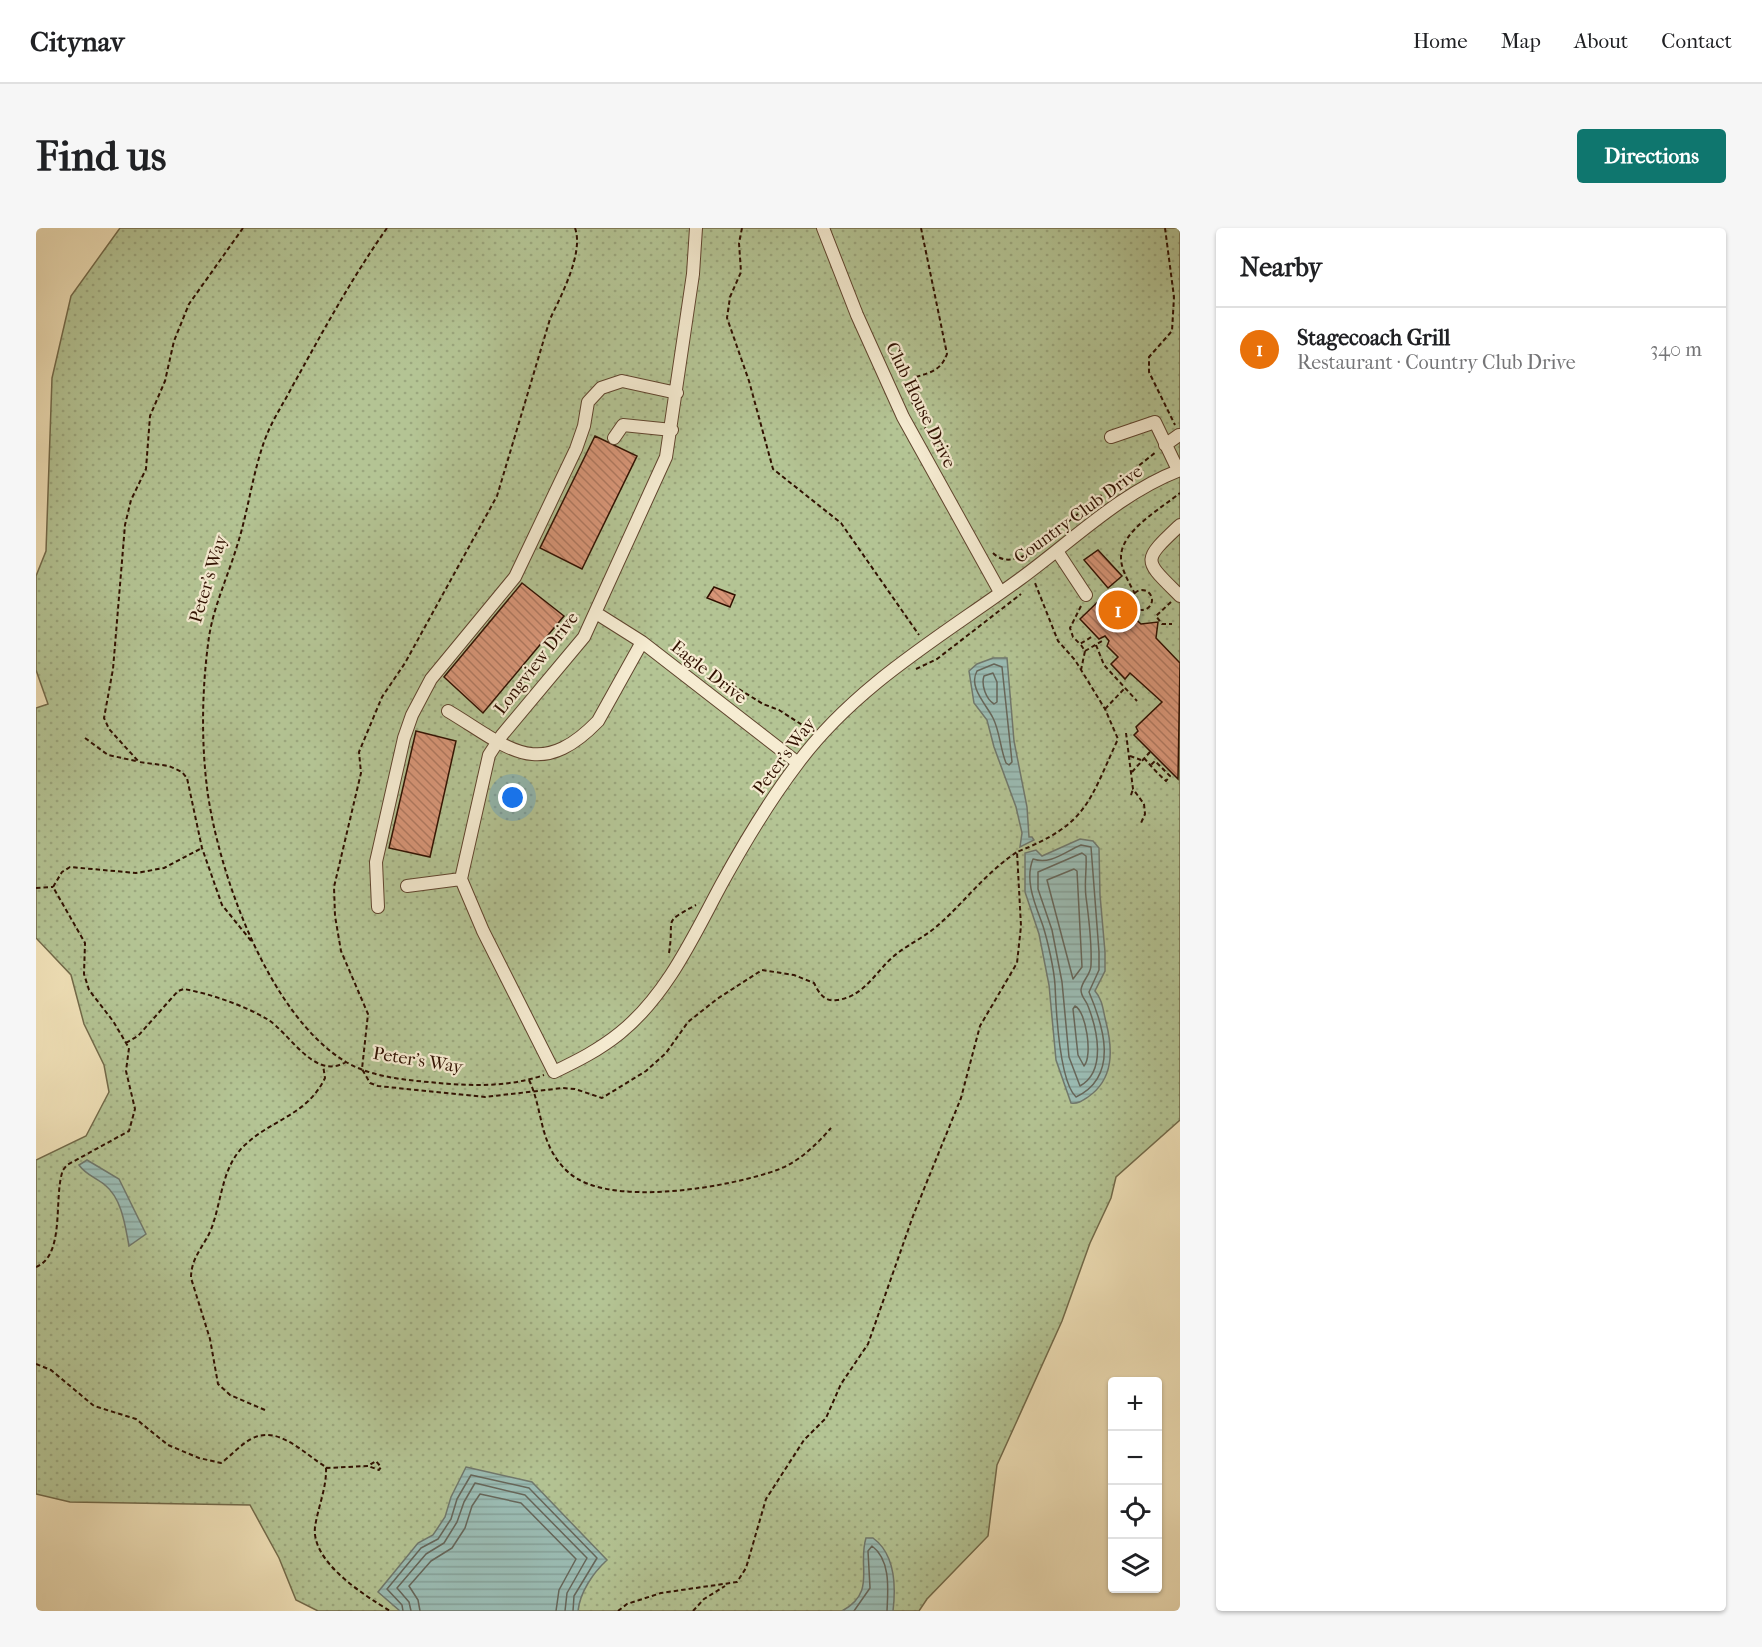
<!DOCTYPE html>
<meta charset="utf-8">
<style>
:root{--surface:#fff;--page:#f6f6f6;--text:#202124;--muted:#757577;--line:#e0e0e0;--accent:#0f766e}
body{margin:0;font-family:"IM FELL French Canon",serif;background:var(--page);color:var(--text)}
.controls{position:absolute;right:18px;bottom:18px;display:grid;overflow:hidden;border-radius:6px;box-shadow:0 2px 4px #0004}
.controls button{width:54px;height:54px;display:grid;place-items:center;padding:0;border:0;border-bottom:2px solid var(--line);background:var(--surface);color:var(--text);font:30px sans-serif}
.you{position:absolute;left:477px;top:570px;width:21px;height:21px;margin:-15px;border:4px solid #fff;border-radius:50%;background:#1a73e8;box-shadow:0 0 0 9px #1a73e833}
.badge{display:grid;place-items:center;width:39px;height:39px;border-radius:50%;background:var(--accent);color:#fff;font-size:20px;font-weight:700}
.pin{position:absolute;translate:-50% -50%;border:3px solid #fff;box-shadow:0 2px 6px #0006}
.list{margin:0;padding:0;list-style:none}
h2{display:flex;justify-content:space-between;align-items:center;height:78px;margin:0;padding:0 24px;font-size:26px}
h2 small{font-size:20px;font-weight:400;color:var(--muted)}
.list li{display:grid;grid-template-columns:39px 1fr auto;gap:18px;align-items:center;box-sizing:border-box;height:84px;padding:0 24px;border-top:2px solid var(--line)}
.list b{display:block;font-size:22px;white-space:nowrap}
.list p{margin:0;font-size:20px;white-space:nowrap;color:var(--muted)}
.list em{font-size:20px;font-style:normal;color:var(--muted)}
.icon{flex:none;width:33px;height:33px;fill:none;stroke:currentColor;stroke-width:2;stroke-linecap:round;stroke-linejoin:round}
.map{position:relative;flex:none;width:1144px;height:1383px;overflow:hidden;border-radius:6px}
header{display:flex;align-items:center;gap:36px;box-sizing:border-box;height:84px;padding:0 30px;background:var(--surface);border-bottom:2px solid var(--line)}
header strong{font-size:28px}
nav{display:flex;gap:33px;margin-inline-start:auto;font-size:21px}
.intro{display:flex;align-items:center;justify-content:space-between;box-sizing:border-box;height:144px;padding:0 36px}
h1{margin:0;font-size:42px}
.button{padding:15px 27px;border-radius:6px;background:var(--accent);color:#fff;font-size:21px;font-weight:700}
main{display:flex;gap:36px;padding:0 36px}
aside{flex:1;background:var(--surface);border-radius:6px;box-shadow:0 2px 4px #0004}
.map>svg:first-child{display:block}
.grass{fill:url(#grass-dots);stroke:#726a4a;stroke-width:1.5}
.water{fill:url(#water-rules);stroke:#70786d;stroke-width:1.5}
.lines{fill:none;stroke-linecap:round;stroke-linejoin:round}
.shore{stroke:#66665a;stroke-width:1.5}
.building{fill:url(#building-back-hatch);stroke:#301000;stroke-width:1.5}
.minor-casing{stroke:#60442e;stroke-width:14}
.path{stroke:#301000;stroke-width:2;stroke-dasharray:4.5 3;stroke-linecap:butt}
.minor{stroke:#f6ecd2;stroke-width:12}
.labels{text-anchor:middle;stroke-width:4.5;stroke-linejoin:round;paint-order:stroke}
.street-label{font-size:18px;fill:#301000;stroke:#f6ecd2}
</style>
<header>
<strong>Citynav</strong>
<nav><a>Home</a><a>Map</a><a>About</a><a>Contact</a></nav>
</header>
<div class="intro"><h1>Find us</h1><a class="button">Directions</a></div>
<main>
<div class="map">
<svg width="1144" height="1383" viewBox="0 0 1144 1383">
<defs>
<pattern id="grass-dots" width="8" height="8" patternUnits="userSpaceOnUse" patternTransform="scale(1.5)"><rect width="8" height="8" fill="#b4c494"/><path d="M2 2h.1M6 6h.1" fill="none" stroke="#9ba77e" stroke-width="1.8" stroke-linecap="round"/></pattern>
<pattern id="water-rules" width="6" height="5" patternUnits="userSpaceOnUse" patternTransform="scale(1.5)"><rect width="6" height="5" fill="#9bbdb5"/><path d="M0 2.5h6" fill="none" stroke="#86a19a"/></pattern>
<pattern id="building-back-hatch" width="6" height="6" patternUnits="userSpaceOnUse" patternTransform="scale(1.5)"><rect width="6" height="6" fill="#d79577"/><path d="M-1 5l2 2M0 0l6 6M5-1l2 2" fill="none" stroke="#af785f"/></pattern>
</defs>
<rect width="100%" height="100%" fill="#f1e2b9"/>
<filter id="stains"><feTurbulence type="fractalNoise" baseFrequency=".00333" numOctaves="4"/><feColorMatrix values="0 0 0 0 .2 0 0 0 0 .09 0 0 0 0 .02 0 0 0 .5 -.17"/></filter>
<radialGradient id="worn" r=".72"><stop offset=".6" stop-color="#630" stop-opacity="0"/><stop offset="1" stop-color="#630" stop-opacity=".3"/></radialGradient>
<path class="grass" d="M84 0H1144V892L1080 949 1075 970 1054 1015 1026 1093 961 1237 952 1308 891 1371 883 1383H282L260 1372 243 1330 214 1277 34 1274 0 1266V932L50 908 73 864 68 837 48 796 35 747 0 710V480L12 476 0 442V348L10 323 16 150 35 68Z"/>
<path class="water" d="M957 430H971L978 513 991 579 993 609H996L998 612 984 619 986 605 980 579 958 519 951 492 938 475 933 443 941 436Z
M1044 611 1057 613 1063 620 1064 667 1069 724V743L1059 763C1067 772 1067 783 1070 794 1077 822 1078 851 1052 869 1046 873 1042 876 1035 875L1020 832 1013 757 1003 706 989 664V625L1000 622 1006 628Z
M51 932 83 951 110 1006 93 1018C89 997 86 971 69 957 59 949 50 947 43 937Z
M430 1239 496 1254 571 1332C557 1345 544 1364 542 1383H364L342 1364 382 1315 397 1307 409 1289 415 1269Z
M830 1310H837C859 1326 860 1358 857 1383H806C841 1364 821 1339 830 1310Z"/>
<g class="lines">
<path class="shore" d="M958 436 966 439 976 534 973 537 970 535C964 520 964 504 957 490 950 476 932 459 941 443Z
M957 445 961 454V474L958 476C950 471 945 457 948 448Z
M1045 617 1055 619 1063 724V742L1053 764C1067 797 1084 848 1040 869 1023 853 1020 781 1019 757 1018 741 1012 714 1007 698 1000 678 988 653 997 631 1015 637 1028 624 1045 617Z
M1046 625 1050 628C1051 641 1048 655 1050 669 1053 691 1056 714 1055 737 1055 747 1046 752 1045 762 1045 769 1050 772 1052 778 1061 801 1071 843 1044 858L1033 829 1026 754 1016 702 1002 661V644Z
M1038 641 1041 643 1046 739 1037 751 1011 652Z
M1039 778C1050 783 1057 828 1048 838L1042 827 1037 781Z
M367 1383 366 1377 351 1361 385 1320 402 1311 415 1291 421 1271 435 1247 493 1260 561 1330 538 1368 537 1383
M375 1383 373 1374 361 1360 390 1326 408 1315 421 1294 428 1274 439 1255 489 1267 551 1330 531 1365 529 1383
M384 1383 382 1372 373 1358 395 1333 416 1320 429 1300 436 1278 444 1266 485 1275 540 1331 523 1362 520 1383
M818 1383 834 1360 832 1323 836 1318C855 1332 852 1362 851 1383"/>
</g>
<path class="building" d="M559 208 601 228 546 341 504 320Z
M1062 322 1086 348 1072 360 1048 332Z
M486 355 528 388 447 485 408 449Z
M678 359 699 367 694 379 671 370Z
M1071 365 1094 390 1096 388 1105 396 1122 394 1120 410 1144 435 1142 551 1098 507 1102 503 1100 499 1126 474 1094 445 1089 451 1075 436 1082 429 1071 418 1073 413 1069 408 1063 411 1044 391Z
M380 503 420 513 394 629 353 620Z"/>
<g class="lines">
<defs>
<path id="minor" d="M660 0 657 46 630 229 548 409 466 507 453 527 425 651 447 703 518 844C541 833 563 822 584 805 631 767 657 709 685 657 708 615 733 573 762 535 821 456 906 408 984 351 1035 314 1085 264 1144 242
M787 0 821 87 867 189 964 364
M1075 209 1119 194 1142 242
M578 210 587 197 636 202
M1129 217 1143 207
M1144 297C1105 334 1107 331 1144 368
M1021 323 1050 367
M560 385 606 414 762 535
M412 483C471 518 502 555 562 493L606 414
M371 658 425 651
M342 679 340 634 368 510 376 487 395 451 479 349 540 221 548 198 552 174 565 160 586 153 641 165"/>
</defs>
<use href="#minor" class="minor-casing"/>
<path class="path" d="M207 0 153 76 138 113 129 153 114 188 110 241 95 272 89 297 77 441 68 490 73 501 103 534 133 538 146 544 151 550 166 620 186 677 216 714
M351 0C315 51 286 105 256 159 246 178 235 194 228 214 216 248 212 284 201 318 192 348 178 377 173 409 166 458 165 511 171 560 182 645 233 788 310 834 337 850 372 852 402 855 438 858 473 859 508 847
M539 0C548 25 525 68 514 91L461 268 369 435 346 469 323 524 325 545 298 659 299 688 305 723 332 786 326 841 334 855 342 858 449 869 527 860 539 861 566 870 610 843 630 825 652 794 681 771 726 742 758 747 778 755C783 765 788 774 801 772 828 769 840 743 858 728 871 717 887 710 900 699 928 675 949 645 981 624
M706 0 703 15 705 44 694 69 691 90 713 153 737 241 805 295 883 407
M885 0 911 126C905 142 896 144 880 149L873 161 876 174 893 208
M1129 0 1138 69 1136 103 1113 129V144L1139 197
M957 325C967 335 978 332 990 327L1120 224
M985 329 989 334
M1096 372a10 10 0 1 1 20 0a10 10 0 1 1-20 0Z
M1099 366C1094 356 1085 342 1085 330 1084 303 1126 280 1144 265
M1135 374 1120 388 1126 396H1136
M1045 378 1034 400 1037 409 1044 416 1057 408
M1045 417 1049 423 1045 442
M1060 417 1068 437 1101 473
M1049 423 1068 412
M880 441 901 431 985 366
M684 461 693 455 727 476 743 482 774 502
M1069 481 1088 461
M1090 505 1097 561 1108 576 1109 586 1105 595
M49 510 72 527 100 533
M1094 528 1105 532
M1108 530C1115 538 1122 546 1130 553L1134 548 1119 533 1114 538
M1096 544 1114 524
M1095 567 1097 561
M0 660 17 659
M633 725C639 688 625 696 660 677
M90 815 102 808 142 763 148 761C175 766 207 777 231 791 254 805 278 853 310 834
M493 852C508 884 502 916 532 944 572 981 694 959 741 942 763 934 780 917 795 900
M0 1039C30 1027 17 969 27 942L31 937 93 903 99 881 90 843 93 820 77 793 53 762 48 746 49 715 17 659 26 644 34 639 100 645 128 640 166 620
M0 1136 15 1142 58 1178 100 1191 132 1217 163 1230 185 1235C195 1228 204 1217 215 1211 242 1196 268 1226 290 1239 291 1259 282 1279 279 1299 275 1334 328 1367 354 1383
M229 1182 194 1167 182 1156 174 1111 155 1050C155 1027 171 1016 177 996 186 969 187 936 210 916 237 891 271 887 289 850L287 837
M290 1240 332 1238 340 1233 345 1239 343 1242 332 1238
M582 1383 591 1376 625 1365 701 1354 710 1340 730 1271 768 1212 790 1190 805 1156 832 1116 877 988 925 870 944 798 981 735 985 698 981 624C1051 596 1052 576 1082 511L1069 481 1039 432 1022 413 999 355
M657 1383 668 1371 689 1358"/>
<use href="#minor" class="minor"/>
</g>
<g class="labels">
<g class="street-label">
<text transform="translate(885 177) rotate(64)" y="6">Club House Drive</text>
<text transform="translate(1042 286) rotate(-36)" y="6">Country Club Drive</text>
<text transform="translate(172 351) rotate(-73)" y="6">Peter's Way</text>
<text transform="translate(500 435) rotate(-52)" y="6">Longview Drive</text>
<text transform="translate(673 444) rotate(38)" y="6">Eagle Drive</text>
<text transform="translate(748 528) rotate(-53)" y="6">Peter's Way</text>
<text transform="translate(382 832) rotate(9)" y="6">Peter's Way</text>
</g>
</g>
<rect width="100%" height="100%" filter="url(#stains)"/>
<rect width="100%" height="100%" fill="url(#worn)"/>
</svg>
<div class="controls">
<button>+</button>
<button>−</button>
<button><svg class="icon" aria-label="locate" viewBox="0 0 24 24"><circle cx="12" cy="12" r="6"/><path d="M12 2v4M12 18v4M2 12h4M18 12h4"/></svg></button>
<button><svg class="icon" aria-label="layers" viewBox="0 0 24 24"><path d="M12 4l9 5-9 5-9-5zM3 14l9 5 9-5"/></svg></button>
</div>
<div class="you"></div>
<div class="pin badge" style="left:1082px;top:382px;background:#e8710a">1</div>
</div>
<aside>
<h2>Nearby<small></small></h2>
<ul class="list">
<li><span class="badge" style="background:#e8710a">1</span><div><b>Stagecoach Grill</b><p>Restaurant · Country Club Drive</p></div><em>340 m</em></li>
</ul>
</aside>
</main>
